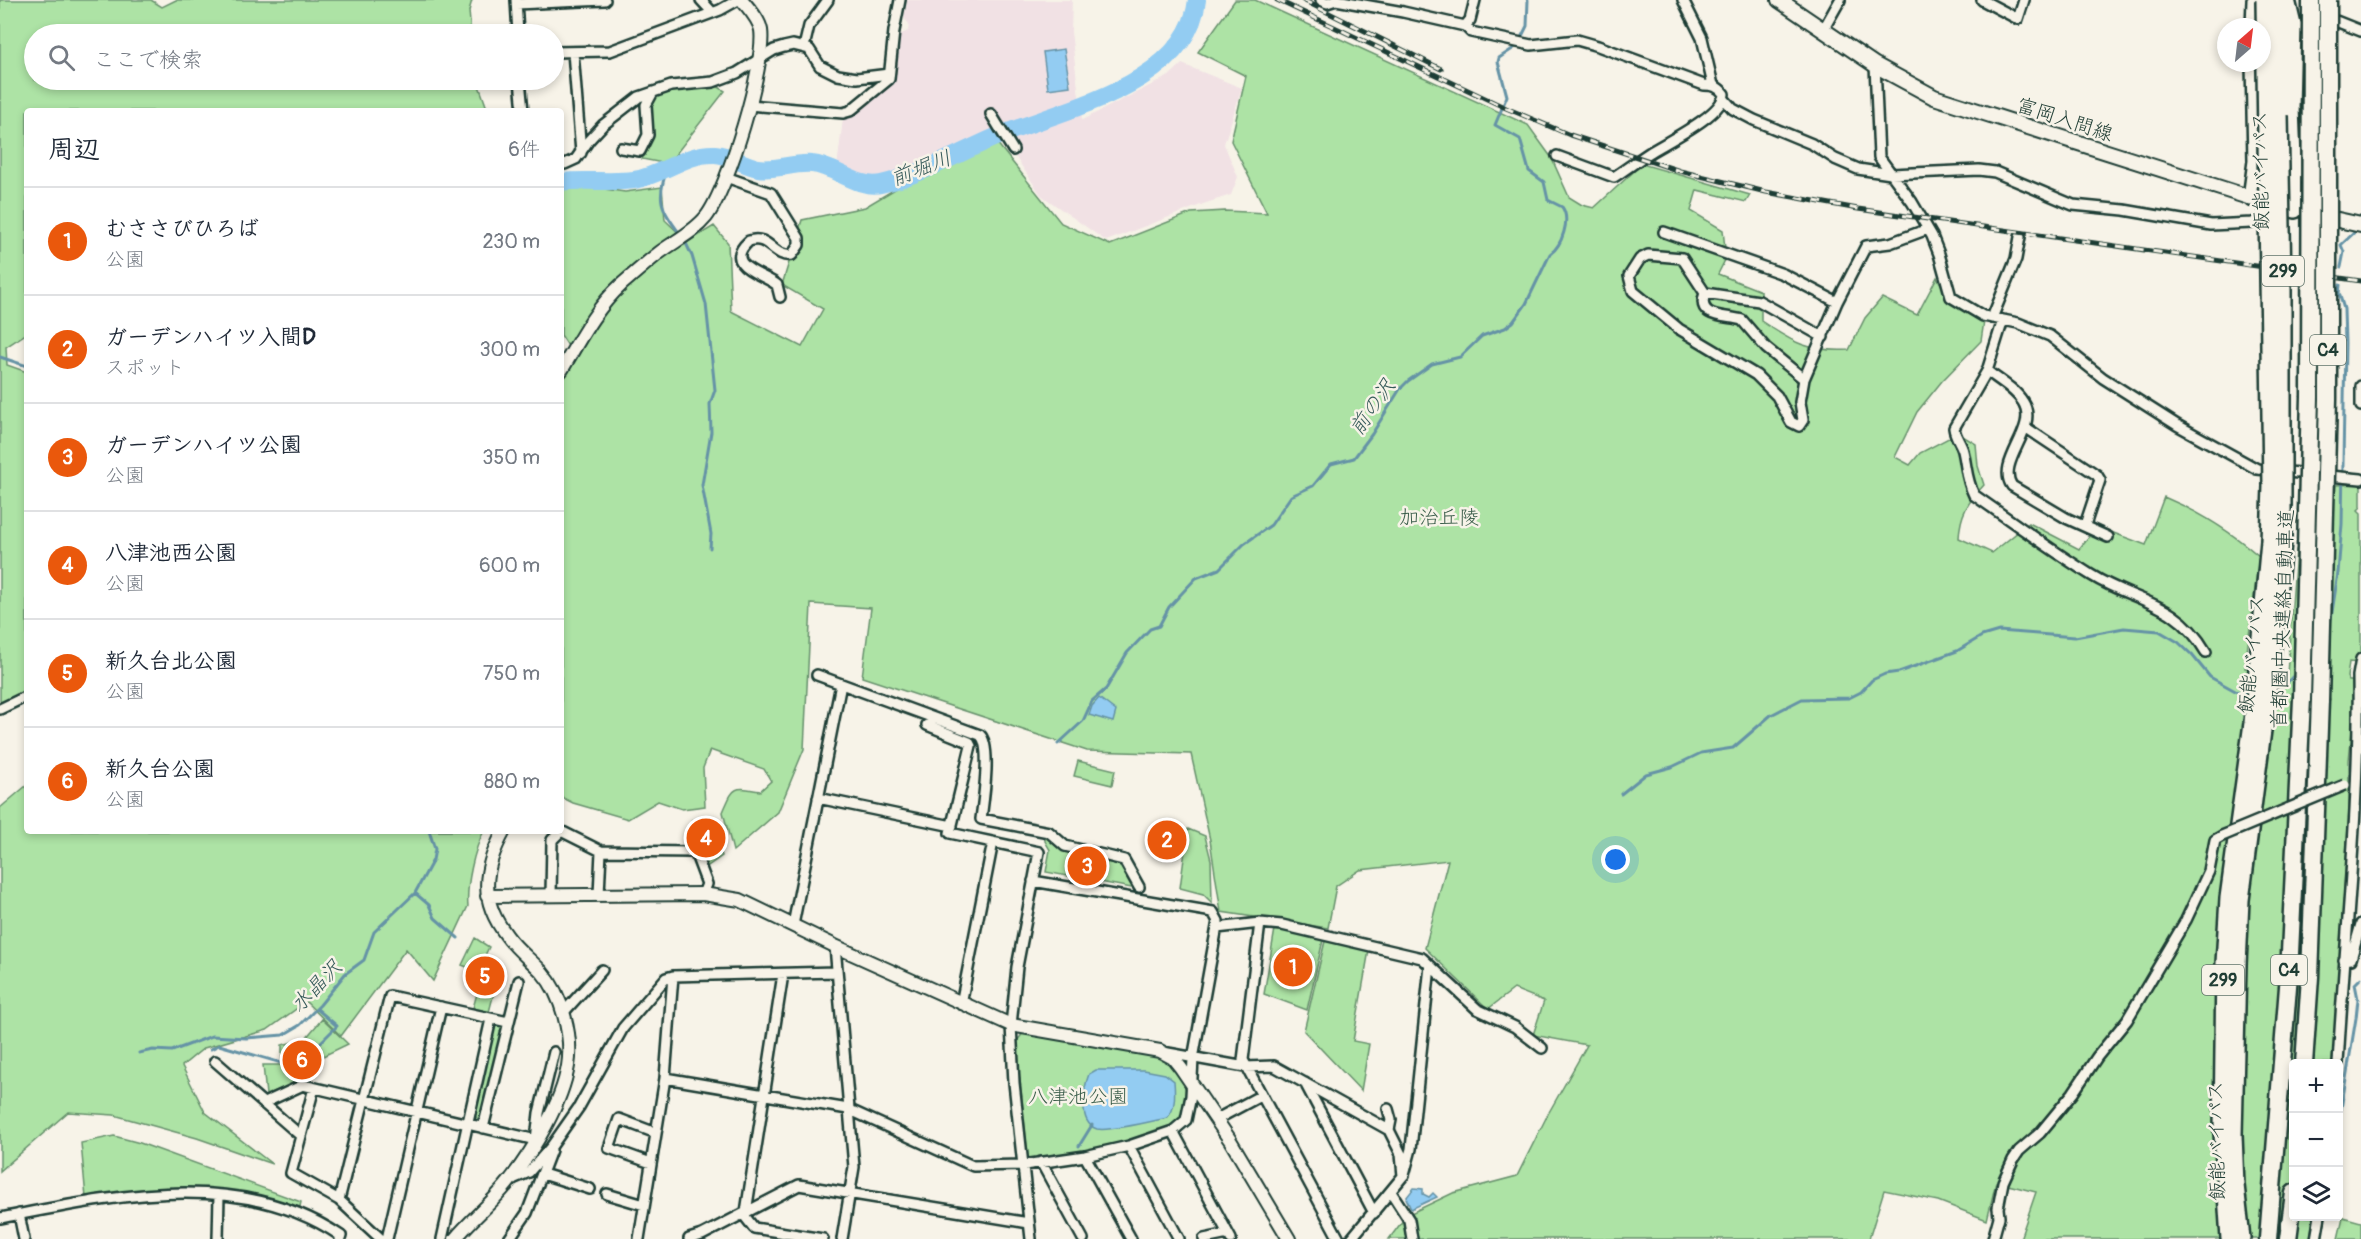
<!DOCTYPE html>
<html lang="ja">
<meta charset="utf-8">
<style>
:root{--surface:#fff;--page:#f2f2f3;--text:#1f2937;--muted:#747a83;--line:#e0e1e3;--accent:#ea580c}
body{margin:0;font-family:Pangolin,"Klee One",sans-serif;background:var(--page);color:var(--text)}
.controls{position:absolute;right:18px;bottom:18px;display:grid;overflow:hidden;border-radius:6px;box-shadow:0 3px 9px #0003}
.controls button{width:54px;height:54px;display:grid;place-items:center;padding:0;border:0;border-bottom:2px solid var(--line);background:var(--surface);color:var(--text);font:30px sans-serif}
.compass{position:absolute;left:2217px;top:18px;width:54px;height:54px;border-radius:50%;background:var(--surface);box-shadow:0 3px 9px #0003;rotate:28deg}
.you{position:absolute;left:1616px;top:860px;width:21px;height:21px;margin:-15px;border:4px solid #fff;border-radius:50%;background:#1a73e8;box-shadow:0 0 0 9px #1a73e833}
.badge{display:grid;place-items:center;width:39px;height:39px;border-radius:50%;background:var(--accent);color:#fff;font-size:20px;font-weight:700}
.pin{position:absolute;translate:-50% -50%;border:3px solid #fff;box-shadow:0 2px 6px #0006}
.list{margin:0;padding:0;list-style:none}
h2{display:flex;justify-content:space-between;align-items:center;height:78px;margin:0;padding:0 24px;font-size:26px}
h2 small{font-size:20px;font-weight:400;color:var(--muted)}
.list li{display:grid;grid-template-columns:39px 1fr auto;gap:18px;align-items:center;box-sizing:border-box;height:108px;padding:0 24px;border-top:2px solid var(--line)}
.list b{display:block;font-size:22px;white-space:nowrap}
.list p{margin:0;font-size:20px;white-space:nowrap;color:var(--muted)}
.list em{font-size:20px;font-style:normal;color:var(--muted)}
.icon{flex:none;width:33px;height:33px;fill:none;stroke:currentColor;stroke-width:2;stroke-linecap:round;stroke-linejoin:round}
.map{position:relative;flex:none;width:2361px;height:1239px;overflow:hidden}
.search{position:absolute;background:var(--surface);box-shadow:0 3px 9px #0003;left:24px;top:24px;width:540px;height:66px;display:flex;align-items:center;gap:15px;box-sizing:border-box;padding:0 21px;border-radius:33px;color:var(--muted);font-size:22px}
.panel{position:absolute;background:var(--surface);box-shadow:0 3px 9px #0003;left:24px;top:108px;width:540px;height:726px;border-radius:6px}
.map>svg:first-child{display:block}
.built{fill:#f1e1e4}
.green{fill:#ade3a5;stroke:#66906c;stroke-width:1.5}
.water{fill:#93ccf2;stroke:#6593a6;stroke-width:1.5}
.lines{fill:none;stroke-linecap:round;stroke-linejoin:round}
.stream{stroke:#6593a6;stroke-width:3}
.river{stroke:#93ccf2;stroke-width:18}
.minor-casing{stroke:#1f3d34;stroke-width:14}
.tertiary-casing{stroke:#1f3d34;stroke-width:16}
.secondary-casing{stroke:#1f3d34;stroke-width:18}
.trunk-casing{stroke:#1f3d34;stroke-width:20}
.motorway-casing{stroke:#1f3d34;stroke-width:21}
.minor{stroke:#f7f3e8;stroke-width:9}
.tertiary{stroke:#f7f3e8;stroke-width:12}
.secondary{stroke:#f7f3e8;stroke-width:14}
.trunk{stroke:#f7f3e8;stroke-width:15}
.motorway{stroke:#f7f3e8;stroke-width:16}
.rail-casing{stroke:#1f3d34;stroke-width:5}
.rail{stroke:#f7f3e8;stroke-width:3;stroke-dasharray:9;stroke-linecap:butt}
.minor-bridge-casing{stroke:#1f3d34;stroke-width:14;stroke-linecap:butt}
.trunk-bridge-casing{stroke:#1f3d34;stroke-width:20;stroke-linecap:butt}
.motorway-bridge-casing{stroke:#1f3d34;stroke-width:21;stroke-linecap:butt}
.minor-bridge{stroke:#f7f3e8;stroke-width:9}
.trunk-bridge{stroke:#f7f3e8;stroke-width:15}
.motorway-bridge{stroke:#f7f3e8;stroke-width:16}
.labels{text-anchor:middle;stroke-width:5;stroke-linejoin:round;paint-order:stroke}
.shield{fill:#f7f3e8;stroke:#60746a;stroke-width:1.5}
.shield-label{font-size:18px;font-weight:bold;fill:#1f3d34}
.street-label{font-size:20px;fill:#1f3d34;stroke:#f7f3e8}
.park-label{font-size:20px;fill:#3b5e4b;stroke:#f7f3e8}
.water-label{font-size:21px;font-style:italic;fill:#365a5a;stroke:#f7f3e8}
</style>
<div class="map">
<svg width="2361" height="1239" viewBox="0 0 2361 1239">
<rect width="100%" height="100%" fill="#f7f3e8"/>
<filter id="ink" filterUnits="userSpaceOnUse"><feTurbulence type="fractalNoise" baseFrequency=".0167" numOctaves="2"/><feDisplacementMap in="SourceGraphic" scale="12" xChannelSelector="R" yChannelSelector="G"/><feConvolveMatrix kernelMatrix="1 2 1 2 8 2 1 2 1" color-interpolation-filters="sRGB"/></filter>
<g filter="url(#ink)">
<path class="built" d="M907 0H1072L1071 32 1082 120 1169 76 1182 64 1242 88 1224 144 1238 177 1231 195 1206 203 1106 241 1041 195 998 131 880 182 866 180 837 167 843 119 852 116 893 84 899 35 908 31 909 24 904 18Z"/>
<path class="green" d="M0 0H151L162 7 176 0H472L469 11 471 34H34V80H477L488 111H27V333L6 347 7 365 27 372V691L0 707Z
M1235 0H1255L1528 125 1551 157 1569 197 1582 205 1594 208 1642 164 1750 195 1746 202 1697 190 1691 211 1723 230 1726 258 1718 274 1761 291V321C1794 343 1808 352 1849 350L1865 318 1882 298 1917 315 1937 277 1947 295 1984 321 1981 341 1942 381 1917 412 1895 457 1910 465 1920 453 1958 433 1976 444 1978 466 1984 485C1968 502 1960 514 1959 538L1992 553 2029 523 2079 549 2090 535 2111 532 2146 545 2164 497C2198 511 2231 532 2259 556L2245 668 2287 674 2296 550 2335 498 2336 485 2361 484V507L2358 510 2361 513V663L2349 662 2347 677 2349 681H2352L2354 710 2349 760V811L2333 1063 2294 1064V1216L2313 1217 2310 1239H2020L2036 1192 1996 1182 1987 1220 1938 1201 1884 1190 1869 1239H1414L1411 1213 1453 1193 1517 1176 1548 1114 1587 1045 1533 1035 1544 1001 1514 989 1488 1009 1425 948 1448 860 1360 870 1336 886 1328 928 1221 912 1210 840 1191 754 1087 751 862 677 871 608 811 604 804 749 778 812 733 851 723 812C734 787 732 786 760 791L771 781 764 769 710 750 703 768 705 806 682 809 658 801 628 819 573 803 561 797V362L570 349 561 335V183L625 192 662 187 665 220 688 242 714 226 728 243 731 311 802 347 823 309 782 285 802 220 865 207 989 133 1061 223 1110 245 1191 213 1225 211 1267 213 1231 141 1246 76 1198 52Z
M717 86 725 91 668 164 642 159 650 133 648 110 654 97 676 91Z
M1078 761 1115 770 1112 785 1074 776Z
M27 785V831H484C474 849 466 886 468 906L433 981 406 949 341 1036 306 1002 267 1030 204 1048 182 1066 205 1112 272 1164 197 1138 114 1115 68 1112 0 1171V808Z
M707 816 722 856 705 868 692 820Z
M1188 829 1205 836 1211 860 1212 903 1203 894 1180 888Z
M1045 836 1124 860 1137 889 1046 872 1050 850 1045 841Z
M1275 929 1323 940 1307 1010 1264 994Z
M475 938 489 947 478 970 493 974 498 977 489 1012 473 1008 478 990 470 988 475 970 462 965Z
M1325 941 1369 950 1353 1041 1369 1044 1361 1091 1304 1031Z
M322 1019 348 1044 323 1056 314 1075 266 1095 263 1065H282V1045L305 1039Z
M495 1024H502L503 1028 483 1117 478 1119 474 1115Z
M1024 1032 1157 1056 1169 1063 1187 1088 1180 1121C1145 1148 1075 1153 1032 1159L1028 1157 1016 1042Z
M114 1136 140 1143 301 1202 299 1211C270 1202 242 1193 212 1189 174 1183 125 1194 86 1198L81 1143Z
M2343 1217 2361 1222V1239H2338Z
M1404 1219 1410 1239H1389Z"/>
<path class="water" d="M1064 49 1070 86 1048 89 1043 52Z
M1099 698 1116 711 1113 722 1089 715 1092 706Z
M1144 1070 1165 1074 1174 1081C1175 1093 1176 1110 1167 1118 1153 1121 1109 1132 1097 1129 1077 1123 1084 1087 1089 1074L1096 1070Z
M1414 1188 1423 1189V1194L1429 1197 1433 1193 1437 1197 1411 1209 1406 1198Z"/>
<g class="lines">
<path class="stream" d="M668 166C656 199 660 207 680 234
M684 239 692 256 706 304 715 390 710 404 711 432 702 485 711 534 710 548
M2341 267 2344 252 2341 245 2358 229
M0 357 27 366
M2329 632 2338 573 2342 524 2345 343 2344 309 2339 293 2340 285
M2275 688 2283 687 2295 674
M1058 744 1083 721 1092 701 1106 689 1127 653 1150 629 1159 626 1169 607 1196 578 1219 569 1244 544 1271 525 1291 496 1313 486 1331 464 1354 458 1372 434 1400 389 1408 381 1432 364 1460 357 1482 336 1505 328 1513 322 1526 304 1550 254C1562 246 1571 219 1562 207L1548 200 1544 182 1529 171 1520 139 1495 125 1507 96 1498 62 1499 58 1517 46 1527 26 1528 0
M1621 794 1646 774 1672 767 1701 753 1733 748 1771 715 1802 699 1849 698 1861 692 1872 680 1885 674 1899 672 1957 651 1982 636 1999 631 2075 637 2124 628 2159 631 2178 642 2192 655 2210 677 2239 693 2250 692
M415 893 429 905 435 918 458 938
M211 1049 219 1045 292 1066 298 1065 337 1026 317 1009
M139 1053 153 1050 172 1051 212 1036 246 1038 283 1035 300 1025 320 1005 345 974 364 960 374 932 415 893 433 860 435 849 429 831
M2340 1115 2356 1018 2358 999 2355 984 2361 978
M1079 1146 1092 1125"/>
<path class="river" d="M561 182C585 179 610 183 634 180 662 176 684 153 715 154 730 155 743 165 758 168 776 171 794 162 812 164 835 166 858 189 881 184 922 175 960 152 998 136 1063 109 1188 85 1197 0"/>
<defs>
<path id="minor" d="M516 0 518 34
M701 0 712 12
M1321 0 1327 3 1336 0
M1336 0 1403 12 1465 26 1471 32 1531 45 1577 40 1598 46 1704 85C1713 85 1718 86 1724 94 1723 115 1666 142 1649 153 1637 161 1626 169 1614 177L1557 156
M1683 0 1702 38 1713 85
M1982 0 2018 19 2024 0
M516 4 605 0
M2326 17 2361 31
M1465 26 1470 20 1475 0
M1823 30 1840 0
M804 47 809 26 828 0
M554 52 610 51 720 10 738 0
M573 52 581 153
M1875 65 1879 157 1912 202 1932 236 1939 254 1951 297 1983 316 2018 323 2050 336 2103 378 2177 425 2257 469 2361 479
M520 80 523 111
M1724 99 1733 109 1754 120 1812 144 1835 159 1858 169 1891 174 1979 170 1995 172 2073 205 2124 210 2211 225 2252 223 2269 219
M749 105 843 113 850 111 889 79 894 31 900 0
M991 114 1013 150
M621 148 640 151 648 135 646 105 653 92
M561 163 565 164 576 159 589 140 603 125 639 97 671 86 713 82 737 73 774 50 784 47 793 45 809 49 820 66 838 75 857 78 889 74
M726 177 771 193 799 238V245L792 255C773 258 769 234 749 241 721 266 764 274 777 285L780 297
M1664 232 1783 274 1837 302
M1705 293 1759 301 1823 337
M1992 318 2016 259 2020 237
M2003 320 1987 371 1954 428C1955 437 1961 443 1963 451 1967 468 1966 479 1974 495 2013 522 2051 550 2091 575 2136 603 2176 600 2206 652
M1987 371C1999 380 2015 389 2023 402 2040 428 1995 462 2012 486L2066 518 2108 537
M1804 379 1800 402 1803 420 1799 426 1791 422 1777 396 1756 375 1679 329 1633 291 1629 276 1640 259 1648 255 1682 258 1705 293C1695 320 1729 315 1742 320L1766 348 1804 379 1837 302 1866 246 1890 243 1928 229
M2361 386V406
M2025 427 2097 475 2100 480 2085 525
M817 675 980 735C992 745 983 803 981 819L1049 832 1065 846 1124 860 1139 887
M0 709 27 696
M927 725 969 742 971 746 950 833 1039 852 1017 967 1011 1025 1014 1083 1031 1239
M818 798 952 826
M561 831 601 851 599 895
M601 851 695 852 707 884 703 894
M551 895 552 840 561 831
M1260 923 1243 1060 1339 1239
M793 925 841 684
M1217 928 1260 923 1282 925 1422 958 1477 1009 1515 1027 1542 1048
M835 946 854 1167 842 1239
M2344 960 2351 959 2361 924
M961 1004 993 842
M563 1013 602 970
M1168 1053 1245 1067 1274 1066 1389 1130 1401 1154 1403 1176 1351 1239
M215 1061 301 1136
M2338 1064C2345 935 2360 805 2358 676L2361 659
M665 1078 848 1109 973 1166 1024 1165 1085 1156 1129 1146 1173 1131 1186 1120 1191 1096 1193 1059 1218 921 1213 912 1033 881
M1305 1083 1374 1213
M314 1088 291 1173 339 1200 381 1239
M264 1103 303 1085 536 1140 539 1113 554 1052
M1388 1109 1391 1120 1389 1130
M1217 1119 1260 1096
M483 1128 519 981
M1173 1131 1231 1239
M1129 1146 1179 1239
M1085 1156 1131 1239
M1041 1162 1083 1239
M651 1163 609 1148 619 1119 656 1133
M543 1174 590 1189
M1404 1175 1411 1149 1430 966
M510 1180 529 1172 551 1147 579 1107 623 1028 666 978 673 976 836 972
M1391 1192 1409 1220 1412 1239
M607 1194 644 1205
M339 1200 390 996 508 1022
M746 1212 783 974
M19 1214 24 1239
M743 1214 754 1228 823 1239
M0 1218C112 1197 239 1167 341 1236L340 1239
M218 1239 219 1195
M387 1239 441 1007
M442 1239 491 1019
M509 1239 527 1213 551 1150
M639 1239 665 1078 673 976
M689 1239 702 1235 799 1185 1029 1223
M1204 1239 1228 1234
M1993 1239 1999 1217 1998 1208 2003 1182 2013 1160 2019 1151 2040 1133 2073 1093 2097 1057 2127 1020 2186 920 2209 871 2215 840 2222 836
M2316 1239 2320 1216"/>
<path id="tertiary" d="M561 371C579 341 595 309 621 285 634 274 646 263 659 253 675 241 694 232 706 217 728 189 766 64 761 30 759 19 749 9 742 0
M487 896 703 894 740 900 835 946 1011 1025 1160 1051 1173 1058 1181 1068 1230 1140 1289 1239
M455 1239C472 1218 495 1201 511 1179 534 1149 562 1103 568 1066 573 1036 562 995 542 972 531 960 517 950 507 936 479 900 483 869 504 831"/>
<path id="secondary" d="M1779 0 1875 65 1934 97 2261 201
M2320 216 2361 225"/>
<path id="trunk" d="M2254 27 2255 0
M2291 108 2295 210
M2251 198 2256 161 2254 63
M2229 1239 2222 1133 2224 963 2228 898 2252 723 2269 541
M2242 1239 2236 1185 2234 1135 2238 965 2241 900 2271 669 2283 542"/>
<path id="motorway" d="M2304 1064 2310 977 2320 700
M2268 1239 2289 974 2302 699
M2288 1239 2294 1193"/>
</defs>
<use href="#minor" class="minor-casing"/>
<use href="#tertiary" class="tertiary-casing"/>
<use href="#secondary" class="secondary-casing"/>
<use href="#trunk" class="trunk-casing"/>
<use href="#motorway" class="motorway-casing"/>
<use href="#minor" class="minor"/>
<use href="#tertiary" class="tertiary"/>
<use href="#secondary" class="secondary"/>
<use href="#trunk" class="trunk"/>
<use href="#motorway" class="motorway"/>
<defs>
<path id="rail" d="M1277 0 1506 108 1570 135 1680 171 1766 192 1858 209 2361 281
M1303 0 1441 69"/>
</defs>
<use href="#rail" class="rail-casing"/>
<use href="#rail" class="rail"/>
<defs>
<path id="minor-bridge" d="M2222 836 2345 785"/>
<path id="trunk-bridge" d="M2264 0 2271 486 2269 541
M2278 0 2283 284V542
M2287 0 2293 25 2291 108"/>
<path id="motorway-bridge" d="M2302 699 2310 397 2311 0
M2320 700 2328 399V0"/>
</defs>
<use href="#minor-bridge" class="minor-bridge-casing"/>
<use href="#trunk-bridge" class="trunk-bridge-casing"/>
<use href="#motorway-bridge" class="motorway-bridge-casing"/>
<use href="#minor-bridge" class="minor-bridge"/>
<use href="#trunk-bridge" class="trunk-bridge"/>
<use href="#motorway-bridge" class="motorway-bridge"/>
</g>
</g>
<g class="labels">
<g class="shield">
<rect x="2262" y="256" width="42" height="30" rx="4.5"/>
<rect x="2310" y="335" width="36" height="30" rx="4.5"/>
<rect x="2271" y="955" width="36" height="30" rx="4.5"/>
<rect x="2202" y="965" width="42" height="30" rx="4.5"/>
</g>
<g class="shield-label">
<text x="2283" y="277">299</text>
<text x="2328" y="356">C4</text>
<text x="2289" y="976">C4</text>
<text x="2223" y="986">299</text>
</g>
<g class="street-label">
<text transform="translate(2065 119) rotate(18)" y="7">富岡入間線</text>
<text transform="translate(2260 171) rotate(-91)" y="7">飯能バイパス</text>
<text transform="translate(2282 619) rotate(-88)" y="7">首都圏中央連絡自動車道</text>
<text transform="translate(2251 654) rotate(-84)" y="7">飯能バイパス</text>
<text transform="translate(2216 1141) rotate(-91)" y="7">飯能バイパス</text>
</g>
<g class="park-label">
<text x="1439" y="524">加治丘陵</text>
<text x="1078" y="1103">八津池公園</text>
</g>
<g class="water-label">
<text transform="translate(921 168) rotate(-21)" y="7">前堀川</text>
<text transform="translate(1372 407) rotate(-55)" y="7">前の沢</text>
<text transform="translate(316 986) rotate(-46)" y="7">水晶沢</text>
</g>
</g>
</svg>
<div class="controls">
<button>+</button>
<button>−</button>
<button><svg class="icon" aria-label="layers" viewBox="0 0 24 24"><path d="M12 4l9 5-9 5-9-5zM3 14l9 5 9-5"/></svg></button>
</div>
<svg class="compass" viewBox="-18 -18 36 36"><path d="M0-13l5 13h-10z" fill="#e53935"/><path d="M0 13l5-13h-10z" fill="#747a83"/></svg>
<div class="you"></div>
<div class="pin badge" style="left:1293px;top:967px">1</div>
<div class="pin badge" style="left:1167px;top:840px">2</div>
<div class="pin badge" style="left:1087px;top:866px">3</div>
<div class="pin badge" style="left:706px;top:838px">4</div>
<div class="pin badge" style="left:485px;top:976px">5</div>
<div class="pin badge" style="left:302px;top:1060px">6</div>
<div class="search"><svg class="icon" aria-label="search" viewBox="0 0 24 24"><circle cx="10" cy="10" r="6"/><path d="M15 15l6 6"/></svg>ここで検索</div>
<section class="panel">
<h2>周辺<small>6件</small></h2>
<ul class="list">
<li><span class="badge">1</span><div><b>むささびひろば</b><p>公園</p></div><em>230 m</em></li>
<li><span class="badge">2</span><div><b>ガーデンハイツ入間D</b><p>スポット</p></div><em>300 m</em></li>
<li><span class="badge">3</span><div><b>ガーデンハイツ公園</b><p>公園</p></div><em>350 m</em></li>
<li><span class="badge">4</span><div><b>八津池西公園</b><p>公園</p></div><em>600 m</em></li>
<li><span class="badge">5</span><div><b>新久台北公園</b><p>公園</p></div><em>750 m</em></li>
<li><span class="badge">6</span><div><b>新久台公園</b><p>公園</p></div><em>880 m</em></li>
</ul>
</section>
</div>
